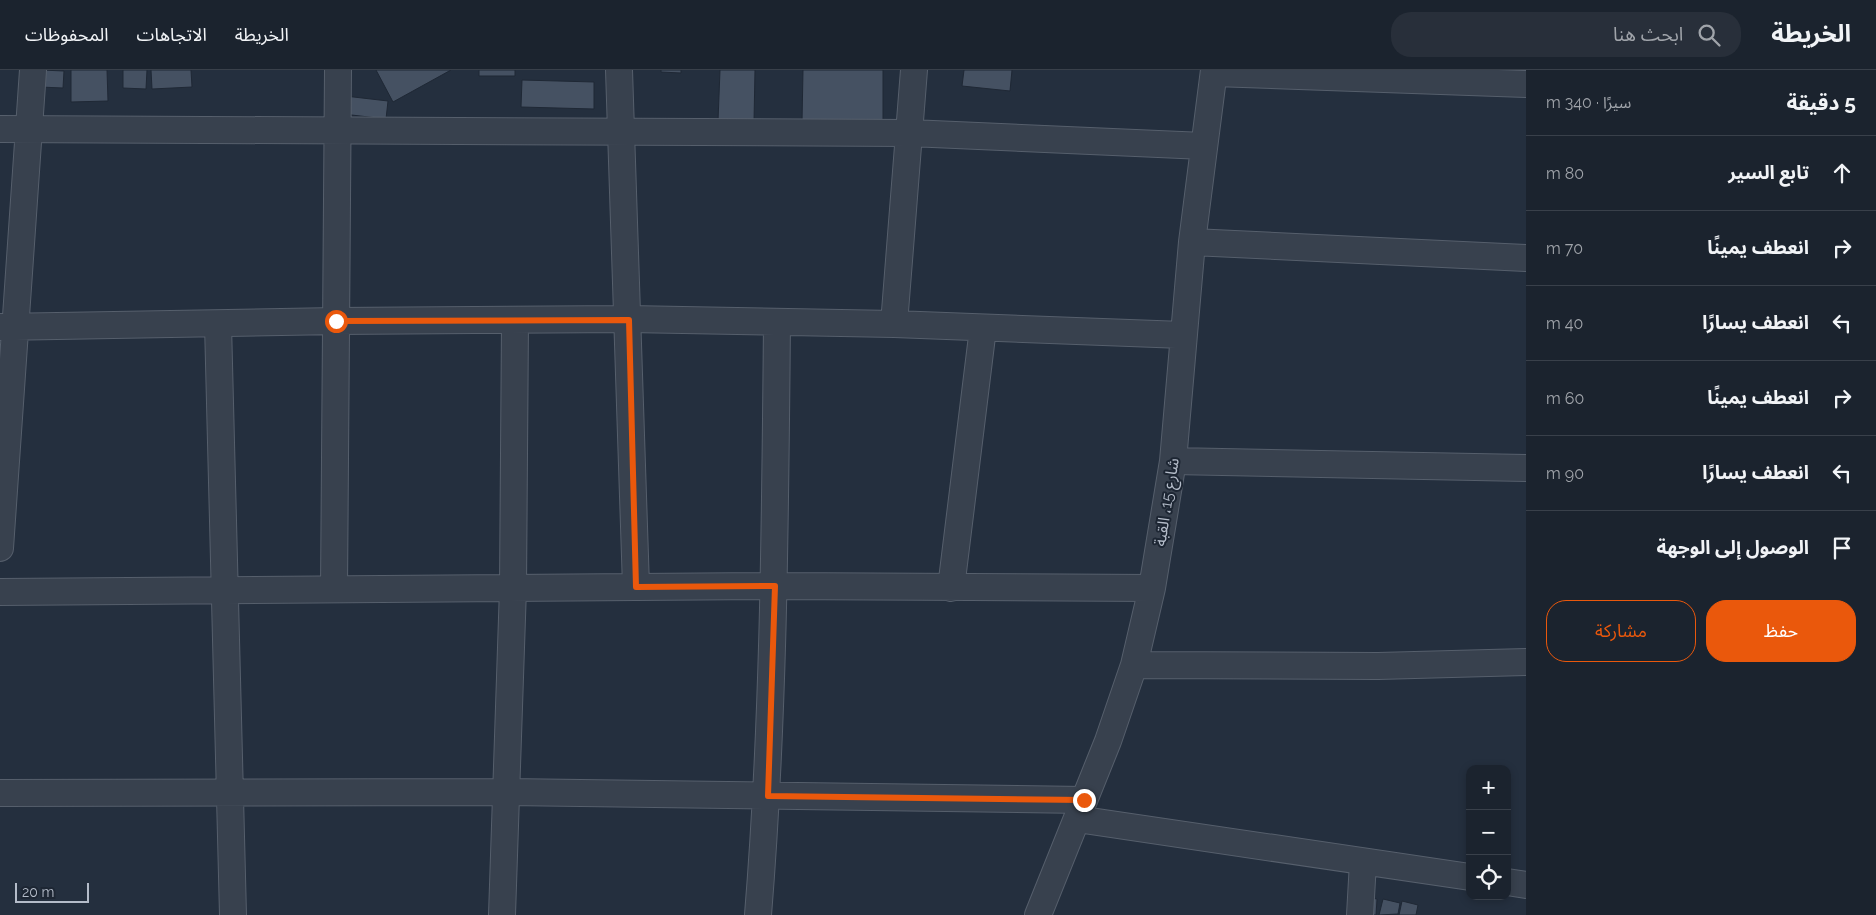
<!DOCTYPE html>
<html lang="ar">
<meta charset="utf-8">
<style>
:root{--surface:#1b232e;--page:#282f3a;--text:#f1f3f6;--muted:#a0a4aa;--line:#39404a;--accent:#ea580c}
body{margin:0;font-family:Raleway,"Noto Sans Arabic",sans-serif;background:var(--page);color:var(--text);direction:rtl}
.controls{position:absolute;right:15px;bottom:15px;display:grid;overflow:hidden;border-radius:10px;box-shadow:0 2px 8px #0003}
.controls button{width:45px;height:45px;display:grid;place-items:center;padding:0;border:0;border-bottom:1px solid var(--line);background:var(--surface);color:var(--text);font:25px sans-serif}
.scale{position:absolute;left:15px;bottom:12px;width:74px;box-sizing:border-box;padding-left:5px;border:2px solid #b4bcc9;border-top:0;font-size:14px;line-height:18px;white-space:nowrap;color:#b4bcc9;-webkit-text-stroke:4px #1d2633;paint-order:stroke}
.stop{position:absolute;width:15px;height:15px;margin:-11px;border:4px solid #ea580c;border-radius:50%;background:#fff}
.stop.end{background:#ea580c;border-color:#fff;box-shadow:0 1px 5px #0008}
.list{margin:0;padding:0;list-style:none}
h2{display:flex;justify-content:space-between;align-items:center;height:65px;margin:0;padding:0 20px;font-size:21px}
h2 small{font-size:16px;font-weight:400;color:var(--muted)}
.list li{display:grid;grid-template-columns:32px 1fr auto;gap:15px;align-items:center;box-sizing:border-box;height:75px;padding:0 20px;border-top:1px solid var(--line)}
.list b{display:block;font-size:19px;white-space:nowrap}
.list em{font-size:16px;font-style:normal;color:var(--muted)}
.actions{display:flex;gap:10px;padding:15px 20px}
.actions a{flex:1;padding:11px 0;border:1px solid var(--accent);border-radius:20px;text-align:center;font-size:18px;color:var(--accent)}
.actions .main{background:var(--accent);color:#fff}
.icon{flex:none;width:28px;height:28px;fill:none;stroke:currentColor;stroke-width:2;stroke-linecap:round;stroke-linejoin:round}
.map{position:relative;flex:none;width:1526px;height:845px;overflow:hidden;direction:ltr}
header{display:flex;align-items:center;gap:30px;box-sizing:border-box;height:70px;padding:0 25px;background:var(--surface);border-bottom:1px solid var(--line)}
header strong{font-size:24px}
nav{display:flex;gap:28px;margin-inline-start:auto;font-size:18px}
.search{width:350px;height:45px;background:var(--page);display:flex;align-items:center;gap:12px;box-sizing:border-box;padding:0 18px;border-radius:20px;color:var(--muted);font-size:19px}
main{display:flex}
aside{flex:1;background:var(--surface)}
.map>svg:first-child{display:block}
.building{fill:#455162;stroke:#1f2835}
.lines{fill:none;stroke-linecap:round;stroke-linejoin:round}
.street-casing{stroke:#565f6c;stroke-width:28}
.street{stroke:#38414e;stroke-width:26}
.route{stroke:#ea580c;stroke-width:6}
.labels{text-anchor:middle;stroke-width:4;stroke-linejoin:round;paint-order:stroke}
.street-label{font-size:16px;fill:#b4bcc9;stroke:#1d2633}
</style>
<header>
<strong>الخريطة</strong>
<div class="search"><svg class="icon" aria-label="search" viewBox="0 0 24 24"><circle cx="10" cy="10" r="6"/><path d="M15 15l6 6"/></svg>ابحث هنا</div>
<nav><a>الخريطة</a><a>الاتجاهات</a><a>المحفوظات</a></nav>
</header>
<main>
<aside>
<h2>5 دقيقة<small>سيرًا · 340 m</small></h2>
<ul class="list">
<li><svg class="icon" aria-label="ahead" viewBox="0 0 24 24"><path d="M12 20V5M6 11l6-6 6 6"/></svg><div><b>تابع السير</b></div><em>80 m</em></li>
<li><svg class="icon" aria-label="right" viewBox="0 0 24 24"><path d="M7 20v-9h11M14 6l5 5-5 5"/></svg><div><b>انعطف يمينًا</b></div><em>70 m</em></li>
<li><svg class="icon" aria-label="left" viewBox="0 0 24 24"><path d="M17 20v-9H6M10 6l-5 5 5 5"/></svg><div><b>انعطف يسارًا</b></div><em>40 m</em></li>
<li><svg class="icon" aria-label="right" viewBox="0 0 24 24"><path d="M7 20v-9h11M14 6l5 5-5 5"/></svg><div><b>انعطف يمينًا</b></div><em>60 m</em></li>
<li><svg class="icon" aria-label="left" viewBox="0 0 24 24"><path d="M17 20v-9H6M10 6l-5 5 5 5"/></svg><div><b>انعطف يسارًا</b></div><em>90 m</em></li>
<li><svg class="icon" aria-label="arrive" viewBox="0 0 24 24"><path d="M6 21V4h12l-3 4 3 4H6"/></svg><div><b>الوصول إلى الوجهة</b></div></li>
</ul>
<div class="actions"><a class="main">حفظ</a><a>مشاركة</a></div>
</aside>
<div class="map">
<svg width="1526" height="845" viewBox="0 0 1526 845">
<rect width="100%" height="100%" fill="#242f3e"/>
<path class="building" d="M42 0 64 1 63 18 40 17Z
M71 0H107L108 31 71 32Z
M123 0H147L146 19 123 18Z
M151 0H191L192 17 152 19Z
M376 0H451L393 32Z
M479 0H515V6H479Z
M661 0H681V3L661 2Z
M720 0H755L754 52 718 51Z
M803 0H883V52H802Z
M964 0H1012L1010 21 962 16Z
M522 10 594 12V39L521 37Z
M345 26 388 31 386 49 343 44Z
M1366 827 1377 829 1376 845H1364Z
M1383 829 1400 833 1398 844 1379 845Z
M1402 831 1418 835 1416 845H1399Z"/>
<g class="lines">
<defs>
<path id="street" d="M619 0 636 517
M1214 3 1526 14
M0 59 910 63 1204 76
M1192 172 1526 188
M218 254 233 845
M894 254 914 0
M0 257 336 251 629 249 894 254 1183 265
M1173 391 1526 398
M0 478 33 0
M951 518 983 258
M334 519 338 0
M0 522 775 516 1152 518
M1134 595 1378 596 1526 592
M0 723 508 722 1084 730
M1077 749 1470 807
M1507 812 1526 815
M502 845 513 518 515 251
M758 845C774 648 775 450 777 253
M1038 845 1108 671 1134 595 1152 518 1173 391 1192 172 1214 0
M1360 845 1363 792"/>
</defs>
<use href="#street" class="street-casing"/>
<use href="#street" class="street"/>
</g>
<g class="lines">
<path class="route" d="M336 251 629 250 636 517 775 516 768 726 1084 730"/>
</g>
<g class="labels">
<g class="street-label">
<text transform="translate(1166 432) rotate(-81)" y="6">شارع 15، القبة</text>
</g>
</g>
</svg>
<div class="controls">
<button>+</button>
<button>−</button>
<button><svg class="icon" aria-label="locate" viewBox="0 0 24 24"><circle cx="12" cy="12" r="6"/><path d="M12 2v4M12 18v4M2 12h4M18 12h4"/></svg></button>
</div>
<div class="scale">20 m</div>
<div class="stop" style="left:336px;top:251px"></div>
<div class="stop end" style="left:1084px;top:730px"></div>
</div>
</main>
